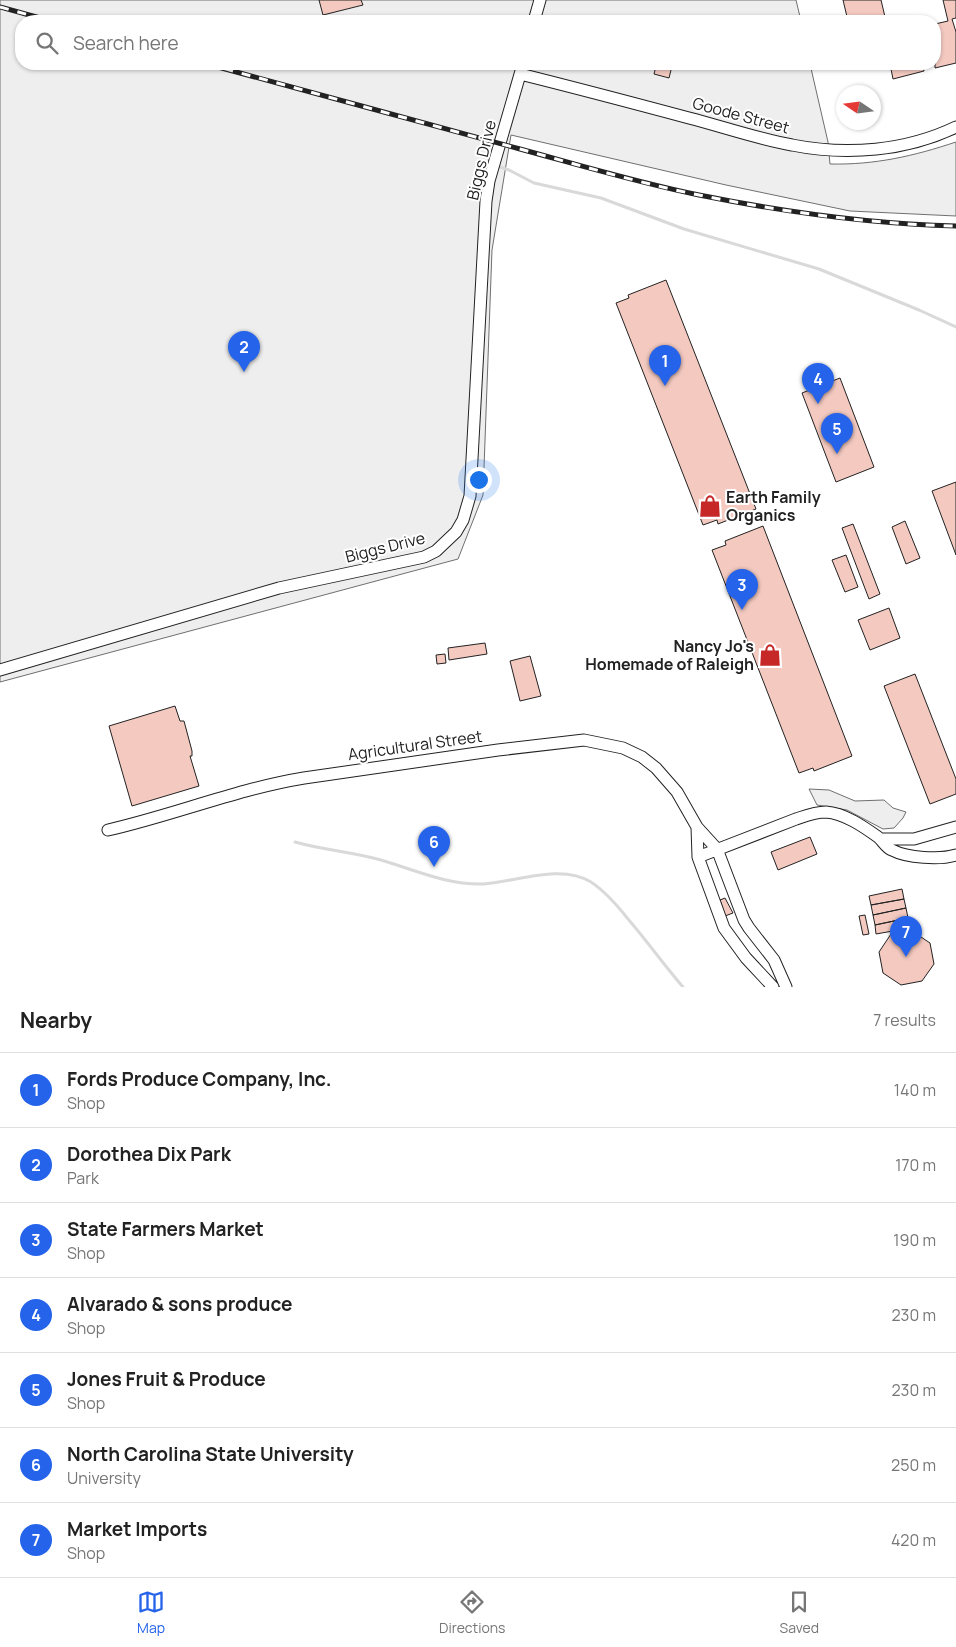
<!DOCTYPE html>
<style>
:root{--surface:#fff;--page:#f6f6f6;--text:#222;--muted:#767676;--line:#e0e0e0;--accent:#2563eb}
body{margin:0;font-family:Manrope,sans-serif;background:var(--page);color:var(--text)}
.compass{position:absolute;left:836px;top:85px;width:45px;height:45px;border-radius:50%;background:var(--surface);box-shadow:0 1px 4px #0004;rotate:283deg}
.you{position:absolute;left:478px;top:479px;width:18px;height:18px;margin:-12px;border:4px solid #fff;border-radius:50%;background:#1a73e8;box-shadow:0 0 0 8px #1a73e833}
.badge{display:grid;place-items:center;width:32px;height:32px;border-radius:50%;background:var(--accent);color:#fff;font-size:16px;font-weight:700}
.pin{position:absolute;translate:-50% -41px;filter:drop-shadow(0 1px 2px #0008)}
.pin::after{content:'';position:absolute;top:26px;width:18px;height:15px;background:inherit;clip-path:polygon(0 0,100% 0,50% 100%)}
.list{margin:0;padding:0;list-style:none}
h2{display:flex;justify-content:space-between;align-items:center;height:65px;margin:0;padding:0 20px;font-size:21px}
h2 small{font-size:16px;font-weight:400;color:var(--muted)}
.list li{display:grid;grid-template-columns:32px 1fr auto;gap:15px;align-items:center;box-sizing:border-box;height:75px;padding:0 20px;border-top:1px solid var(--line)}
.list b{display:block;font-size:19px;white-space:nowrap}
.list p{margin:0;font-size:16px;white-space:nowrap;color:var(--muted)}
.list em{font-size:16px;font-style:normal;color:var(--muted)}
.icon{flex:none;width:28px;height:28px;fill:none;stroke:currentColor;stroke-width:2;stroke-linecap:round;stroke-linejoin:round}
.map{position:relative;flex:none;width:956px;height:987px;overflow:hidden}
.search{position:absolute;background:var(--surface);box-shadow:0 1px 4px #0004;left:15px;right:15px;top:15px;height:55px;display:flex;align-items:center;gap:12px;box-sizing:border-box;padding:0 18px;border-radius:20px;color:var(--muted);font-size:19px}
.sheet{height:590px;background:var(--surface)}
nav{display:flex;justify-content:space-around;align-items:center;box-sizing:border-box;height:70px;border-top:1px solid var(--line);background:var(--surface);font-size:14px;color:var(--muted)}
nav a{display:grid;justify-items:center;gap:2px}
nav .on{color:var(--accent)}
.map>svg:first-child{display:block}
.green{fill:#eee;stroke:#6f6f6f}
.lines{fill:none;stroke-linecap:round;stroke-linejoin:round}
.stream{stroke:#d9d9d9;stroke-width:3}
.building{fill:#f3c9c0;stroke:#222}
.minor-casing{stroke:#222;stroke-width:13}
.minor{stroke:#fff;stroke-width:11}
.rail-casing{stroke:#222;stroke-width:5}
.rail{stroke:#fff;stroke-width:3;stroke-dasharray:9;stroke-linecap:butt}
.labels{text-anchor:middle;stroke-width:4;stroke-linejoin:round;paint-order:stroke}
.street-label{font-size:16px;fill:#222;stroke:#fff}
.poi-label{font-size:16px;font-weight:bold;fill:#222;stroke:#fff;text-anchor:start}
</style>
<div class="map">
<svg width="956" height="987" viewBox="0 0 956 987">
<rect width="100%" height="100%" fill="#fff"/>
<path class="green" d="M0 0H796L801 21H21V64H810L828 142 830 164C875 165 914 156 956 142V216L850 211 726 185 511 135 492 250 483 495 458 559 0 682Z
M809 789 829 790 855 801 884 800 893 808 906 812 903 818 894 828 883 829 847 810 817 805Z"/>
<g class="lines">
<path class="stream" d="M497 166 509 170 534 183 601 198 684 229 819 269 919 310 956 327
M295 842C323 850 353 852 381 860 415 870 447 885 483 884 516 882 561 863 591 882 606 892 617 905 628 919 647 941 664 965 683 987"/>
</g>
<path class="building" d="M319 0H361L363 5 323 15Z
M843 0H881L886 21H848Z
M943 0H956V18L952 19 956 32V63L935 68V24L948 21Z
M650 64H662L672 66 669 78 654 74 656 66Z
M890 64H925H923L924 71 893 79Z
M666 280 756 509 718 524 717 520 703 525 616 303 629 298 628 295Z
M840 378 874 467 836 482 802 393Z
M956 482V555L932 491Z
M905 521 920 558 906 564 892 527Z
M853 524 880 594 869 599 842 528Z
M763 526 852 756 814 771 813 768 799 773 712 550 726 545 725 541Z
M846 555 858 587 845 592 832 560Z
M889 608 900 638 870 650 858 620Z
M485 643 487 654 449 660 448 648Z
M445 654 446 663 437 664 436 655Z
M530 656 541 696 520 701 510 661Z
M915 674 956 779V794L930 804 884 686Z
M175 706 180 721H184L192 751V756H190L199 786 132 806 109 726Z
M810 837 817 854 778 870 771 852Z
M902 889 904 899 871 905 869 896Z
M725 898 733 913 725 916 720 900Z
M904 899 906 908 873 915 871 905Z
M906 908 908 918 875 925 873 915Z
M865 915 869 934 863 935 859 916Z
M908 918 910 928 876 934 875 925Z
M912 931 930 943 934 964 922 981 901 985 883 973 879 952 891 934Z"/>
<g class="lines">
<defs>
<path id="minor" d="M534 21 540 0
M520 74C576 88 633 103 689 118 724 127 758 139 792 145 847 156 906 151 956 127
M0 670 279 588 424 557 436 551 456 532 463 520 470 496 486 201 489 181 523 64
M697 827 698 857 724 928 746 958 773 987
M108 830C174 815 237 789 304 778L498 750 584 740 623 748 642 757 656 768 677 792 697 827 717 849 744 920 749 928 774 960 786 987
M880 839H914L956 827
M698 857 796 819C805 816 815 812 826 812 844 813 864 827 878 837 883 841 886 848 892 850 907 858 940 860 956 855"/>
</defs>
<use href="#minor" class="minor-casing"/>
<use href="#minor" class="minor"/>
<defs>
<path id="rail" d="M0 7 51 21
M207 64C311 92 416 121 520 149 579 165 639 183 699 195 784 212 869 224 956 226"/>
</defs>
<use href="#rail" class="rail-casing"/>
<use href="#rail" class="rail"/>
</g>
<defs>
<symbol id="shop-bare" viewBox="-9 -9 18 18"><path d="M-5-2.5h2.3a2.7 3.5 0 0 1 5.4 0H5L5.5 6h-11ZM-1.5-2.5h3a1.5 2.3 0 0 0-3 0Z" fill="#c62828" stroke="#fff" stroke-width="2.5" paint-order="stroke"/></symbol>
</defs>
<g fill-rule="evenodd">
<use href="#shop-bare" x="694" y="490" width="32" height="32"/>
<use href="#shop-bare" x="754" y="639" width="32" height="32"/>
</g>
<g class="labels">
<g class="street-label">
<text transform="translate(741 115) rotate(15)" y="6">Goode Street</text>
<text transform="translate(481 160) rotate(-77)" y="6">Biggs Drive</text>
<text transform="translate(385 547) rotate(-14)" y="6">Biggs Drive</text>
<text transform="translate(415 745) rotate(-8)" y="6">Agricultural Street</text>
</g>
<g class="poi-label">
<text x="726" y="503">Earth Family<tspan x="726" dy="18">Organics</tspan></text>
<text x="754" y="652" text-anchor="end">Nancy Jo's<tspan x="754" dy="18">Homemade of Raleigh</tspan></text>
</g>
</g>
</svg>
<svg class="compass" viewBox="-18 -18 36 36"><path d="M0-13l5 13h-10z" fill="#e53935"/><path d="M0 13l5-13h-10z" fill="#767676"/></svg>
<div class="you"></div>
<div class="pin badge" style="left:665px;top:386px">1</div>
<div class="pin badge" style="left:244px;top:372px">2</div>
<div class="pin badge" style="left:742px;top:610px">3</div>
<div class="pin badge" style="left:818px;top:404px">4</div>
<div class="pin badge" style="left:837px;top:454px">5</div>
<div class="pin badge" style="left:434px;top:867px">6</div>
<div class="pin badge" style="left:906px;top:957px">7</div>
<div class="search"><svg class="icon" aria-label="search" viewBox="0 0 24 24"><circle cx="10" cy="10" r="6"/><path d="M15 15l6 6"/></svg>Search here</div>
</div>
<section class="sheet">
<h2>Nearby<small>7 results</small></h2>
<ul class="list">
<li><span class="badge">1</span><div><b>Fords Produce Company, Inc.</b><p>Shop</p></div><em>140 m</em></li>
<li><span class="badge">2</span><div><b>Dorothea Dix Park</b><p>Park</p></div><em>170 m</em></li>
<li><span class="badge">3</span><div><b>State Farmers Market</b><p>Shop</p></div><em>190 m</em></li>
<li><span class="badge">4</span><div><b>Alvarado &amp; sons produce</b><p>Shop</p></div><em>230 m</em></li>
<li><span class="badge">5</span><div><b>Jones Fruit &amp; Produce</b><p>Shop</p></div><em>230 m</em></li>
<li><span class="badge">6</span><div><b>North Carolina State University</b><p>University</p></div><em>250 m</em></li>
<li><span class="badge">7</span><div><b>Market Imports</b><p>Shop</p></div><em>420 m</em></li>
</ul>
</section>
<nav>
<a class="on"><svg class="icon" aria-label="map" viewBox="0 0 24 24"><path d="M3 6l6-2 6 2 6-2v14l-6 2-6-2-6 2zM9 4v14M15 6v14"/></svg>Map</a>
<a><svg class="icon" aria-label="directions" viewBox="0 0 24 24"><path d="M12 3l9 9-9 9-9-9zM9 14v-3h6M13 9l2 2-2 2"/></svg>Directions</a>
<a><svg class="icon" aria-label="saved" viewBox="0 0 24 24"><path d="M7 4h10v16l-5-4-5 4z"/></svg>Saved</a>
</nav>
